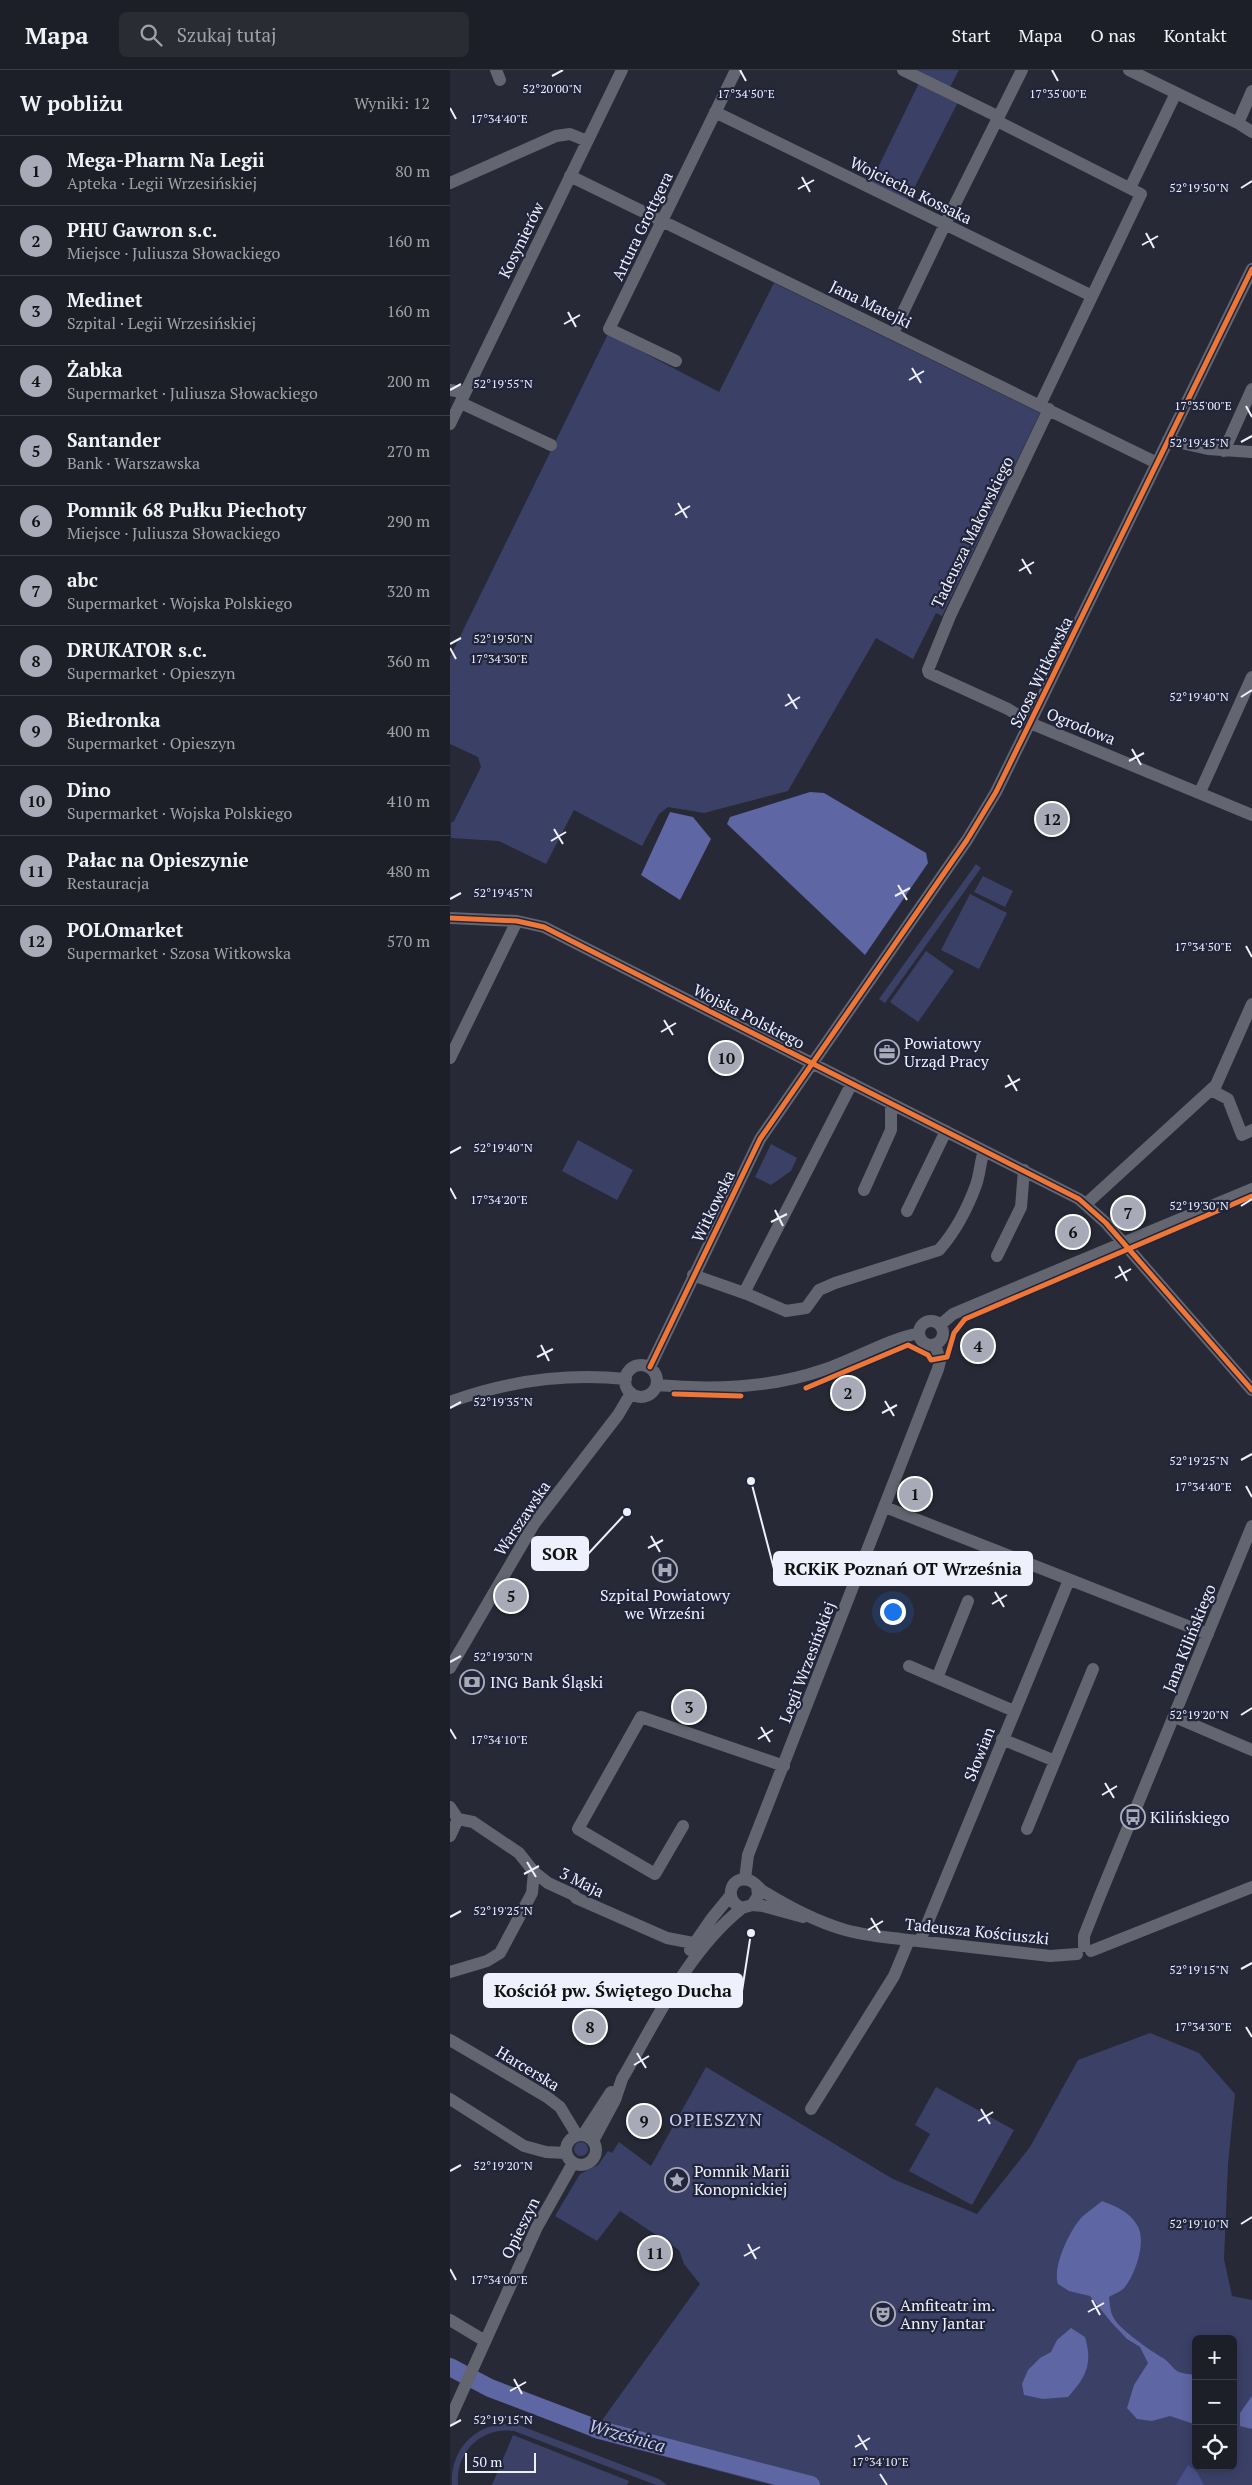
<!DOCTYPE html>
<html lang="pl">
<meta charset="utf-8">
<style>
:root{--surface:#1d1f28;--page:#2a2c34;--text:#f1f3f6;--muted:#a0a2a8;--line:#3b3d45;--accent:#a8aab7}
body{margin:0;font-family:"PT Serif",serif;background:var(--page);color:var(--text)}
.controls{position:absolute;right:15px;bottom:15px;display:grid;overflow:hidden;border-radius:8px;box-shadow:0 2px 12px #0003}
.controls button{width:45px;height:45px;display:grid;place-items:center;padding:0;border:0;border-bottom:1px solid var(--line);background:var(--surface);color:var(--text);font:25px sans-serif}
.scale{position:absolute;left:15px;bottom:12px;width:71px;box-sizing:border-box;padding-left:5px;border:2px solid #eef0fd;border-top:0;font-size:14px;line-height:18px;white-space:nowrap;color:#eef0fd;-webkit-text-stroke:4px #21253c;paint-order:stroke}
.you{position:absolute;left:442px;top:1541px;width:18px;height:18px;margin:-12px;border:4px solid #fff;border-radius:50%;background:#1a73e8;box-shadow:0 0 0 8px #1a73e833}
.badge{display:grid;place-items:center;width:32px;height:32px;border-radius:50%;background:var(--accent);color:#111;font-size:16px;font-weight:700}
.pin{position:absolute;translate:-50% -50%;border:2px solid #fff;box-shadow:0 1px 5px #0006}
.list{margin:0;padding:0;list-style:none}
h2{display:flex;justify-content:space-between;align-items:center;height:65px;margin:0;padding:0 20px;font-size:21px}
h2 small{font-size:16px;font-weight:400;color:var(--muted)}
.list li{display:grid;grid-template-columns:32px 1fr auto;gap:15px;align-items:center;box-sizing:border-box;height:70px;padding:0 20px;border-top:1px solid var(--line)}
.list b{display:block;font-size:19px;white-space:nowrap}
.list p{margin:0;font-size:16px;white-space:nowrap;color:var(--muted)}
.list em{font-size:16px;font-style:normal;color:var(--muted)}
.icon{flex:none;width:28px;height:28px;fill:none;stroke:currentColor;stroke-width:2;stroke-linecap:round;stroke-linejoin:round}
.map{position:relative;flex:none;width:802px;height:2415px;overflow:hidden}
header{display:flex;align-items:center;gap:30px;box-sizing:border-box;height:70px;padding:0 25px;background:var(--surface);border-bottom:1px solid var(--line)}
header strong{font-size:24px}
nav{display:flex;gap:28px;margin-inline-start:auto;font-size:18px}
.search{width:350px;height:45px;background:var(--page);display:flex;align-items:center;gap:12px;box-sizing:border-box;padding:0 18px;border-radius:8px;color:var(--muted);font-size:19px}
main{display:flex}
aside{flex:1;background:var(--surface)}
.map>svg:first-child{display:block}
.green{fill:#3b4067;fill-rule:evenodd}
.forest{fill:#495088}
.water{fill:#5e66a3}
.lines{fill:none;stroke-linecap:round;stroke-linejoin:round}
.river{stroke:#5e66a3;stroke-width:18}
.minor{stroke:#636570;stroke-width:12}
.cycleway-casing{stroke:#21253c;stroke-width:8}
.cycleway{stroke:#f07635;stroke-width:5}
.ticks{fill:none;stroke:#eef0fd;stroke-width:2}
.labels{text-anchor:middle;stroke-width:4.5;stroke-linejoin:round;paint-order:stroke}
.street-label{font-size:16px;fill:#eef0fd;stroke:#21253c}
.poi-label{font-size:16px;fill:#eef0fd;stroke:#21253c;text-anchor:start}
.neighbourhood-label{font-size:18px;letter-spacing:1px;fill:#c6cceb;stroke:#21253c}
.water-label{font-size:18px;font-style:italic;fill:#c5ccf2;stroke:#21253c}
.ticks-label{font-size:12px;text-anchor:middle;fill:#eef0fd;stroke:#21253c;stroke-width:4.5;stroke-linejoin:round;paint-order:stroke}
.leader{fill:none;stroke:#eef0fd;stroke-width:2}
.callout-dot{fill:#eef0fd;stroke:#21253c;stroke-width:2}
.callout{fill:#eef0fd;stroke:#eef0fd;stroke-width:2}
.callout-label{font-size:18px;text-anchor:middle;font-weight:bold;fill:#111}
</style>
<header>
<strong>Mapa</strong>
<div class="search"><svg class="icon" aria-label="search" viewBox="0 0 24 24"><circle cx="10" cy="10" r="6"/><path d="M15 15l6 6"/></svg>Szukaj tutaj</div>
<nav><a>Start</a><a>Mapa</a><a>O nas</a><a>Kontakt</a></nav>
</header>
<main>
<aside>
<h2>W pobliżu<small>Wyniki: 12</small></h2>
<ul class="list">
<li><span class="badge">1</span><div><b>Mega-Pharm Na Legii</b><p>Apteka · Legii Wrzesińskiej</p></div><em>80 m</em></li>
<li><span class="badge">2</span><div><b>PHU Gawron s.c.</b><p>Miejsce · Juliusza Słowackiego</p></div><em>160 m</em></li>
<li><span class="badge">3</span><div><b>Medinet</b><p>Szpital · Legii Wrzesińskiej</p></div><em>160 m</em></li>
<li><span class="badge">4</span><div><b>Żabka</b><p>Supermarket · Juliusza Słowackiego</p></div><em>200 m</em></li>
<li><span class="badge">5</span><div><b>Santander</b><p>Bank · Warszawska</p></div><em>270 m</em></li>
<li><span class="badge">6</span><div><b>Pomnik 68 Pułku Piechoty</b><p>Miejsce · Juliusza Słowackiego</p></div><em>290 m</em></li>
<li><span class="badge">7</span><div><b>abc</b><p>Supermarket · Wojska Polskiego</p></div><em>320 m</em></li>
<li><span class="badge">8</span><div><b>DRUKATOR s.c.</b><p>Supermarket · Opieszyn</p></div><em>360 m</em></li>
<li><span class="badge">9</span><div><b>Biedronka</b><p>Supermarket · Opieszyn</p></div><em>400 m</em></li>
<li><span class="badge">10</span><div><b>Dino</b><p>Supermarket · Wojska Polskiego</p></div><em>410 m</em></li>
<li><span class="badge">11</span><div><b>Pałac na Opieszynie</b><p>Restauracja</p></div><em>480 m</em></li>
<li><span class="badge">12</span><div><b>POLOmarket</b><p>Supermarket · Szosa Witkowska</p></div><em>570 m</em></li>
</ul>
</aside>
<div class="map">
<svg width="802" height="2415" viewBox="0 0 802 2415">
<rect width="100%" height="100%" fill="#272936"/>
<path class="green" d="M461 0H509L499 19Z
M469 13 508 32 457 132 420 114Z
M324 213 590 343 492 546 486 543 463 589 426 568 338 721 254 743 218 737 209 744 192 776 124 740 96 794 49 771 1 768V753L4 751 31 697 28 687 0 674V587L158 264 269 322Z
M526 794 531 798 435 933 429 929Z
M533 806 563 821 555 837 524 822Z
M520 824 557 843 529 899 491 880Z
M476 881 504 901 468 952 440 932Z
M128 1070 183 1100 167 1130 112 1101Z
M321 1074 347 1088 341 1101 321 1115 305 1107Z
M700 1963 749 1983 785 2024 778 2094 774 2189 782 2226 802 2230V2415H322L140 2367 250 2214 234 2194 229 2180 170 2141 147 2171 105 2146 130 2104 148 2095 158 2081 162 2083 169 2072 201 2096 256 1997 443 2109 527 2144 580 2077 628 1990ZM746 2269H783V2396H746Z
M486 2017 564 2060 522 2135 459 2101 480 2064 465 2055Z
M124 2079a7 7 0 1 1 14 0a7 7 0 1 1-14 0Z
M55 2354H66L209 2409 217 2415H206L64 2361C32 2356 5 2382 8 2415H2C0 2382 22 2356 55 2354Z
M63 2365 179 2411 177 2415H42Z"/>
<path class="forest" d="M738 2395 747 2402 754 2415H726Z"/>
<path class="water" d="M360 722 374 723 476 783 478 793 415 885 277 754 280 747Z
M220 742 243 747 261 769 230 830 191 805Z
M652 2131C665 2136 680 2142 687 2155 697 2170 686 2203 675 2217 672 2221 664 2224 659 2227 660 2235 660 2243 665 2250 671 2260 702 2282 713 2288 718 2291 722 2297 727 2301 732 2304 740 2304 746 2305V2352L744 2354 720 2346 702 2351 687 2349 677 2338 684 2315 698 2293 690 2277 677 2269 661 2252 640 2226 619 2221 608 2214C602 2197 620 2159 633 2146 639 2141 646 2136 652 2131Z
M621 2258 635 2267C643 2294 636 2307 618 2327L593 2329 574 2325 572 2314 578 2300 590 2288 601 2282 607 2270Z
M802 2326V2359L790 2356V2343Z"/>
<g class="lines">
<path class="river" d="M0 2297 40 2318 150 2360 361 2415"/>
<path class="minor" d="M46 0 50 10
M453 0 549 47
M679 0 788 53 802 62
M265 42 642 226
M547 51 691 124 590 335
M788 53 802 21
M120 106 707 393
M0 113 106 66 120 64 137 71
M680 118 726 23
M443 263 500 144 572 0
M226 291 159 259 286 0
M0 320 15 323
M11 333 101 375
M599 339 500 546 478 600 479 603 558 639 580 653 802 745
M0 354 172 0
M718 370 758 379 802 382
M774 381 802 319
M750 722 802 607
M0 848 67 851 94 857 629 1129 656 1153 802 1320
M0 988 67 851
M761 1020 778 1029 792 1065 802 1060
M414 1120 441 1060V1034
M636 1134 766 1015 802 934
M457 1141 496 1061
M547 1186 571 1137 574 1100
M243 1205 297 1224 336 1241 356 1238 369 1220 385 1213 489 1180C505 1162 518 1137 526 1115 530 1104 530 1092 534 1081
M294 1223 402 1013
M469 1263a12 12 0 1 1 24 0a12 12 0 1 1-24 0Z
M490 1255 503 1244 522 1236 802 1119
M175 1311a16 16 0 1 1 32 0a16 16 0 1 1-32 0Z
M200 1297 310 1069 517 770 546 722 802 199
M207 1315C262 1320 321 1318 373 1300 406 1289 436 1270 469 1263
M0 1332C57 1311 115 1303 176 1309
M435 1437 758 1564
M459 1596 564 1641
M0 1598 84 1454 168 1345 181 1323
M487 1608 518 1531
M725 1647 802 1680
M552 1669 605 1691
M0 1737 8 1749
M8 1749 23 1752 69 1783 84 1802 98 1813 124 1825 126 1828 217 1868 243 1873
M233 1756 205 1804 128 1759 191 1647 334 1696
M577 1759 643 1599
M0 1766 8 1749
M295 1809 298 1785 488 1299 490 1291 485 1274
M307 1816 308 1826 302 1835 292 1838C274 1832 279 1805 298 1810 305 1811 309 1820 316 1823 339 1837 366 1851 392 1859 414 1866 437 1867 459 1870 506 1875 553 1881 600 1886L627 1884
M302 1835 313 1836 353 1847
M470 1871 619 1510
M634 1876V1866L649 1828 802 1456
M240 1880 262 1848 280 1826
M641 1881 802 1817
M0 1902 37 1891 50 1883 82 1823 84 1802
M0 1970 97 2027 110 2037 127 2065
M0 2029 74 2076 96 2082 116 2083
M361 2039 444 1906 459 1870
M133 2065 161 2022
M116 2080a15 15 0 1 1 30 0a15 15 0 1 1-30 0Z
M143 2071 165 2030 172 2009C207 1949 238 1881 292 1838
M0 2250 35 2271
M0 2349 87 2157 123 2093"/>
<defs>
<path id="cycleway" d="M0 848 67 851 94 857 629 1129 656 1153 802 1320
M200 1297 310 1069 517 770 546 722 802 199
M356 1318 458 1275 478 1285 481 1290 497 1287 504 1263 515 1249 802 1126
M224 1324 291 1326"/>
</defs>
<use href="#cycleway" class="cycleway-casing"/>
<use href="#cycleway" class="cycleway"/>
</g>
<path class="ticks" d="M290 0 296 11M602 0 608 11M102 6 113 0M0 38 6 49M352 107 360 122M791 118 802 111M348 119 364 110M696 163 704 178M692 175 708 166M118 242 126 257M114 254 130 245M462 298 471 313M459 310 474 301M0 320 11 314M796 336 802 347M791 372 802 366M228 433 237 448M225 445 240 436M572 489 581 504M569 501 584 492M0 574 11 568M0 578 6 589M338 624 347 639M791 627 802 620M335 636 350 627M682 679 691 695M679 691 694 683M104 759 113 774M101 771 116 762M448 815 457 830M445 826 460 818M0 829 11 823M796 876 802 887M214 950 223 965M211 962 226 953M558 1005 567 1021M555 1017 570 1009M0 1083 11 1077M0 1118 6 1129M791 1136 802 1129M325 1140 333 1156M321 1152 337 1144M669 1196 677 1211M665 1208 681 1199M91 1275 99 1291M87 1287 103 1279M435 1331 444 1346M0 1338 11 1332M432 1343 447 1335M791 1390 802 1384M796 1416 802 1427M201 1466 210 1482M198 1478 213 1470M545 1522 554 1537M542 1534 557 1525M0 1592 11 1586M791 1645 802 1638M311 1657 320 1672M0 1659 6 1669M308 1669 323 1660M655 1713 664 1728M652 1725 667 1716M77 1792 86 1807M74 1804 89 1796M0 1847 11 1841M421 1848 430 1863M418 1860 433 1851M791 1899 802 1893M796 1957 802 1967M187 1983 196 1998M184 1995 199 1986M531 2039 540 2054M528 2051 543 2042M0 2101 11 2095M791 2154 802 2147M298 2174 306 2189M294 2186 310 2177M0 2199 6 2210M642 2230 650 2245M638 2242 654 2233M64 2309 72 2324M60 2321 76 2312M0 2356 11 2350M408 2365 417 2380M405 2377 420 2368M430 2404 437 2415"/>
<defs>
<symbol id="office-ring" viewBox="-11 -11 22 22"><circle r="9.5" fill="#21253c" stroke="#a8aab7" stroke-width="1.5"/><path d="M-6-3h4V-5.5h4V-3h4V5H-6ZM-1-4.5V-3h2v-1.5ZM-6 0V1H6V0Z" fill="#a8aab7"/></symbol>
<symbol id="hospital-ring" viewBox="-11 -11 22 22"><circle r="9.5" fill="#21253c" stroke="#a8aab7" stroke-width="1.5"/><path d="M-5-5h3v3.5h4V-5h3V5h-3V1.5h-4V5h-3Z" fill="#a8aab7"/></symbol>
<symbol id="bank-ring" viewBox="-11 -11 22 22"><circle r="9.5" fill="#21253c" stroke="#a8aab7" stroke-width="1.5"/><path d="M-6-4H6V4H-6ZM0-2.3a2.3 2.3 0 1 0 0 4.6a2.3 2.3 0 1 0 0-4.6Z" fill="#a8aab7"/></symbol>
<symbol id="bus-ring" viewBox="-11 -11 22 22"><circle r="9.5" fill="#21253c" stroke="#a8aab7" stroke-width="1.5"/><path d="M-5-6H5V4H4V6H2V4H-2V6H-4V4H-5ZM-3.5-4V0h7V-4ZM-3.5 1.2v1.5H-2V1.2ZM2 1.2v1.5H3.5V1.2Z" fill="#a8aab7"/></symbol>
<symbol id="sight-ring" viewBox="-11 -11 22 22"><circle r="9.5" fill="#21253c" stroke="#a8aab7" stroke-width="1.5"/><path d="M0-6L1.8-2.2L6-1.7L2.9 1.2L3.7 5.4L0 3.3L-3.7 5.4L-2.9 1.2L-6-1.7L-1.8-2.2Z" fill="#a8aab7"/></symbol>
<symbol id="theatre-ring" viewBox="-11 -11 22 22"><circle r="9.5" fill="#21253c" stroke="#a8aab7" stroke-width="1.5"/><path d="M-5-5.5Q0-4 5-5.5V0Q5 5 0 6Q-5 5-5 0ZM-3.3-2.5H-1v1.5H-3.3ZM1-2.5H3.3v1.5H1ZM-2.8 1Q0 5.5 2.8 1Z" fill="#a8aab7"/></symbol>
</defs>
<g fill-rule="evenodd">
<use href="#office-ring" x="423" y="968" width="28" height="28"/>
<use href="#hospital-ring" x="201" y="1486" width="28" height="28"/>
<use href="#bank-ring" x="8" y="1598" width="28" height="28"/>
<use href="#bus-ring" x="669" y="1733" width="28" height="28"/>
<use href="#sight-ring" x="213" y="2096" width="28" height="28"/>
<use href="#theatre-ring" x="419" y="2230" width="28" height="28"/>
</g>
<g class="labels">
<g class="street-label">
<text transform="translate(461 120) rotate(26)" y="6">Wojciecha Kossaka</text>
<text transform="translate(192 156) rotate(-64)" y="6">Artura Grottgera</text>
<text transform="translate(71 170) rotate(-64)" y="6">Kosynierów</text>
<text transform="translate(421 234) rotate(26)" y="6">Jana Matejki</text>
<text transform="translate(522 462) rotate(-64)" y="6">Tadeusza Makowskiego</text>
<text transform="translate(591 602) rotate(-64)" y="6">Szosa Witkowska</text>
<text transform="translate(631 656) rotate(22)" y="6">Ogrodowa</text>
<text transform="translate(299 946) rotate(27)" y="6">Wojska Polskiego</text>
<text transform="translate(263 1136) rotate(-64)" y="6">Witkowska</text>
<text transform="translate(72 1448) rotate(-56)" y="6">Warszawska</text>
<text transform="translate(739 1568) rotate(-68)" y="6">Jana Kilińskiego</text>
<text transform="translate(357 1592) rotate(-69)" y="6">Legii Wrzesińskiej</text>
<text transform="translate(529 1684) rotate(-68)" y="6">Słowian</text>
<text transform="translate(132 1812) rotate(26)" y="6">3 Maja</text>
<text transform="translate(527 1861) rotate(6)" y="6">Tadeusza Kościuszki</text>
<text transform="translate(78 1998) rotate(31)" y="6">Harcerska</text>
<text transform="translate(70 2158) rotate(-64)" y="6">Opieszyn</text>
</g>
<g class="poi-label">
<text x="454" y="979">Powiatowy<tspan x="454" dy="18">Urząd Pracy</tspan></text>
<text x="215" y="1531" text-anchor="middle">Szpital Powiatowy<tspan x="215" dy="18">we Wrześni</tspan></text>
<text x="40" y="1618">ING Bank Śląski</text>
<text x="700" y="1753">Kilińskiego</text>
<text x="244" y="2107">Pomnik Marii<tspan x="244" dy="18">Konopnickiej</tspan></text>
<text x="450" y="2241">Amfiteatr im.<tspan x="450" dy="18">Anny Jantar</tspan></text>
</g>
<g class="neighbourhood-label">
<text x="266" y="2056">OPIESZYN</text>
</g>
<g class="water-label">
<text transform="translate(177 2366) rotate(16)" y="6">Wrześnica</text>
</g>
</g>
<g class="ticks-label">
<text x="102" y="23">52°20'00"N</text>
<text x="296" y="28">17°34'50"E</text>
<text x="608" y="28">17°35'00"E</text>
<text x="49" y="53">17°34'40"E</text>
<text x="749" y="122">52°19'50"N</text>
<text x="53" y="318">52°19'55"N</text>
<text x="753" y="340">17°35'00"E</text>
<text x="749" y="377">52°19'45"N</text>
<text x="53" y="573">52°19'50"N</text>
<text x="49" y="593">17°34'30"E</text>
<text x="749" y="631">52°19'40"N</text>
<text x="53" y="827">52°19'45"N</text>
<text x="753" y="881">17°34'50"E</text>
<text x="53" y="1082">52°19'40"N</text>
<text x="49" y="1134">17°34'20"E</text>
<text x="749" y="1140">52°19'30"N</text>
<text x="53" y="1336">52°19'35"N</text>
<text x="749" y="1395">52°19'25"N</text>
<text x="753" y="1421">17°34'40"E</text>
<text x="53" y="1591">52°19'30"N</text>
<text x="749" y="1649">52°19'20"N</text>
<text x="49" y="1674">17°34'10"E</text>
<text x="53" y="1845">52°19'25"N</text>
<text x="749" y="1904">52°19'15"N</text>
<text x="753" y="1961">17°34'30"E</text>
<text x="53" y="2100">52°19'20"N</text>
<text x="749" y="2158">52°19'10"N</text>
<text x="49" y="2214">17°34'00"E</text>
<text x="53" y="2354">52°19'15"N</text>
<text x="430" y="2396">17°34'10"E</text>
</g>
<path class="leader" d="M177 1442L138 1484M301 1411L324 1499M301 1863L292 1921"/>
<g class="callout-dot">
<circle cx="177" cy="1442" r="5"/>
<circle cx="301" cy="1411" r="5"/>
<circle cx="301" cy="1863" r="5"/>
</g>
<g class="callout">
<rect x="82" y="1467" width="56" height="33" rx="5"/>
<rect x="324" y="1482" width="258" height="33" rx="5"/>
<rect x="34" y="1904" width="258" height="33" rx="5"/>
</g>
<g class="callout-label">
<text x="110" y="1490">SOR</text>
<text x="453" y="1505">RCKiK Poznań OT Września</text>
<text x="163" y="1927">Kościół pw. Świętego Ducha</text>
</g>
</svg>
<div class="controls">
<button>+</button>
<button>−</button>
<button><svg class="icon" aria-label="locate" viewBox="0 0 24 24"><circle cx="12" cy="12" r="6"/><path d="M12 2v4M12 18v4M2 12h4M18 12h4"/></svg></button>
</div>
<div class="scale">50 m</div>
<div class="you"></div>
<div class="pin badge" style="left:465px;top:1424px">1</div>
<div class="pin badge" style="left:398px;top:1323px">2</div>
<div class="pin badge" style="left:239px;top:1637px">3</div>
<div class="pin badge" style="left:528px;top:1276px">4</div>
<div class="pin badge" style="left:61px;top:1526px">5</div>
<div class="pin badge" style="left:623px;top:1162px">6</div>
<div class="pin badge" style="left:678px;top:1143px">7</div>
<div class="pin badge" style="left:140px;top:1957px">8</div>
<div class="pin badge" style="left:194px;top:2051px">9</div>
<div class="pin badge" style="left:276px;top:988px">10</div>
<div class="pin badge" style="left:205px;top:2183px">11</div>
<div class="pin badge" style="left:602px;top:749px">12</div>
</div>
</main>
